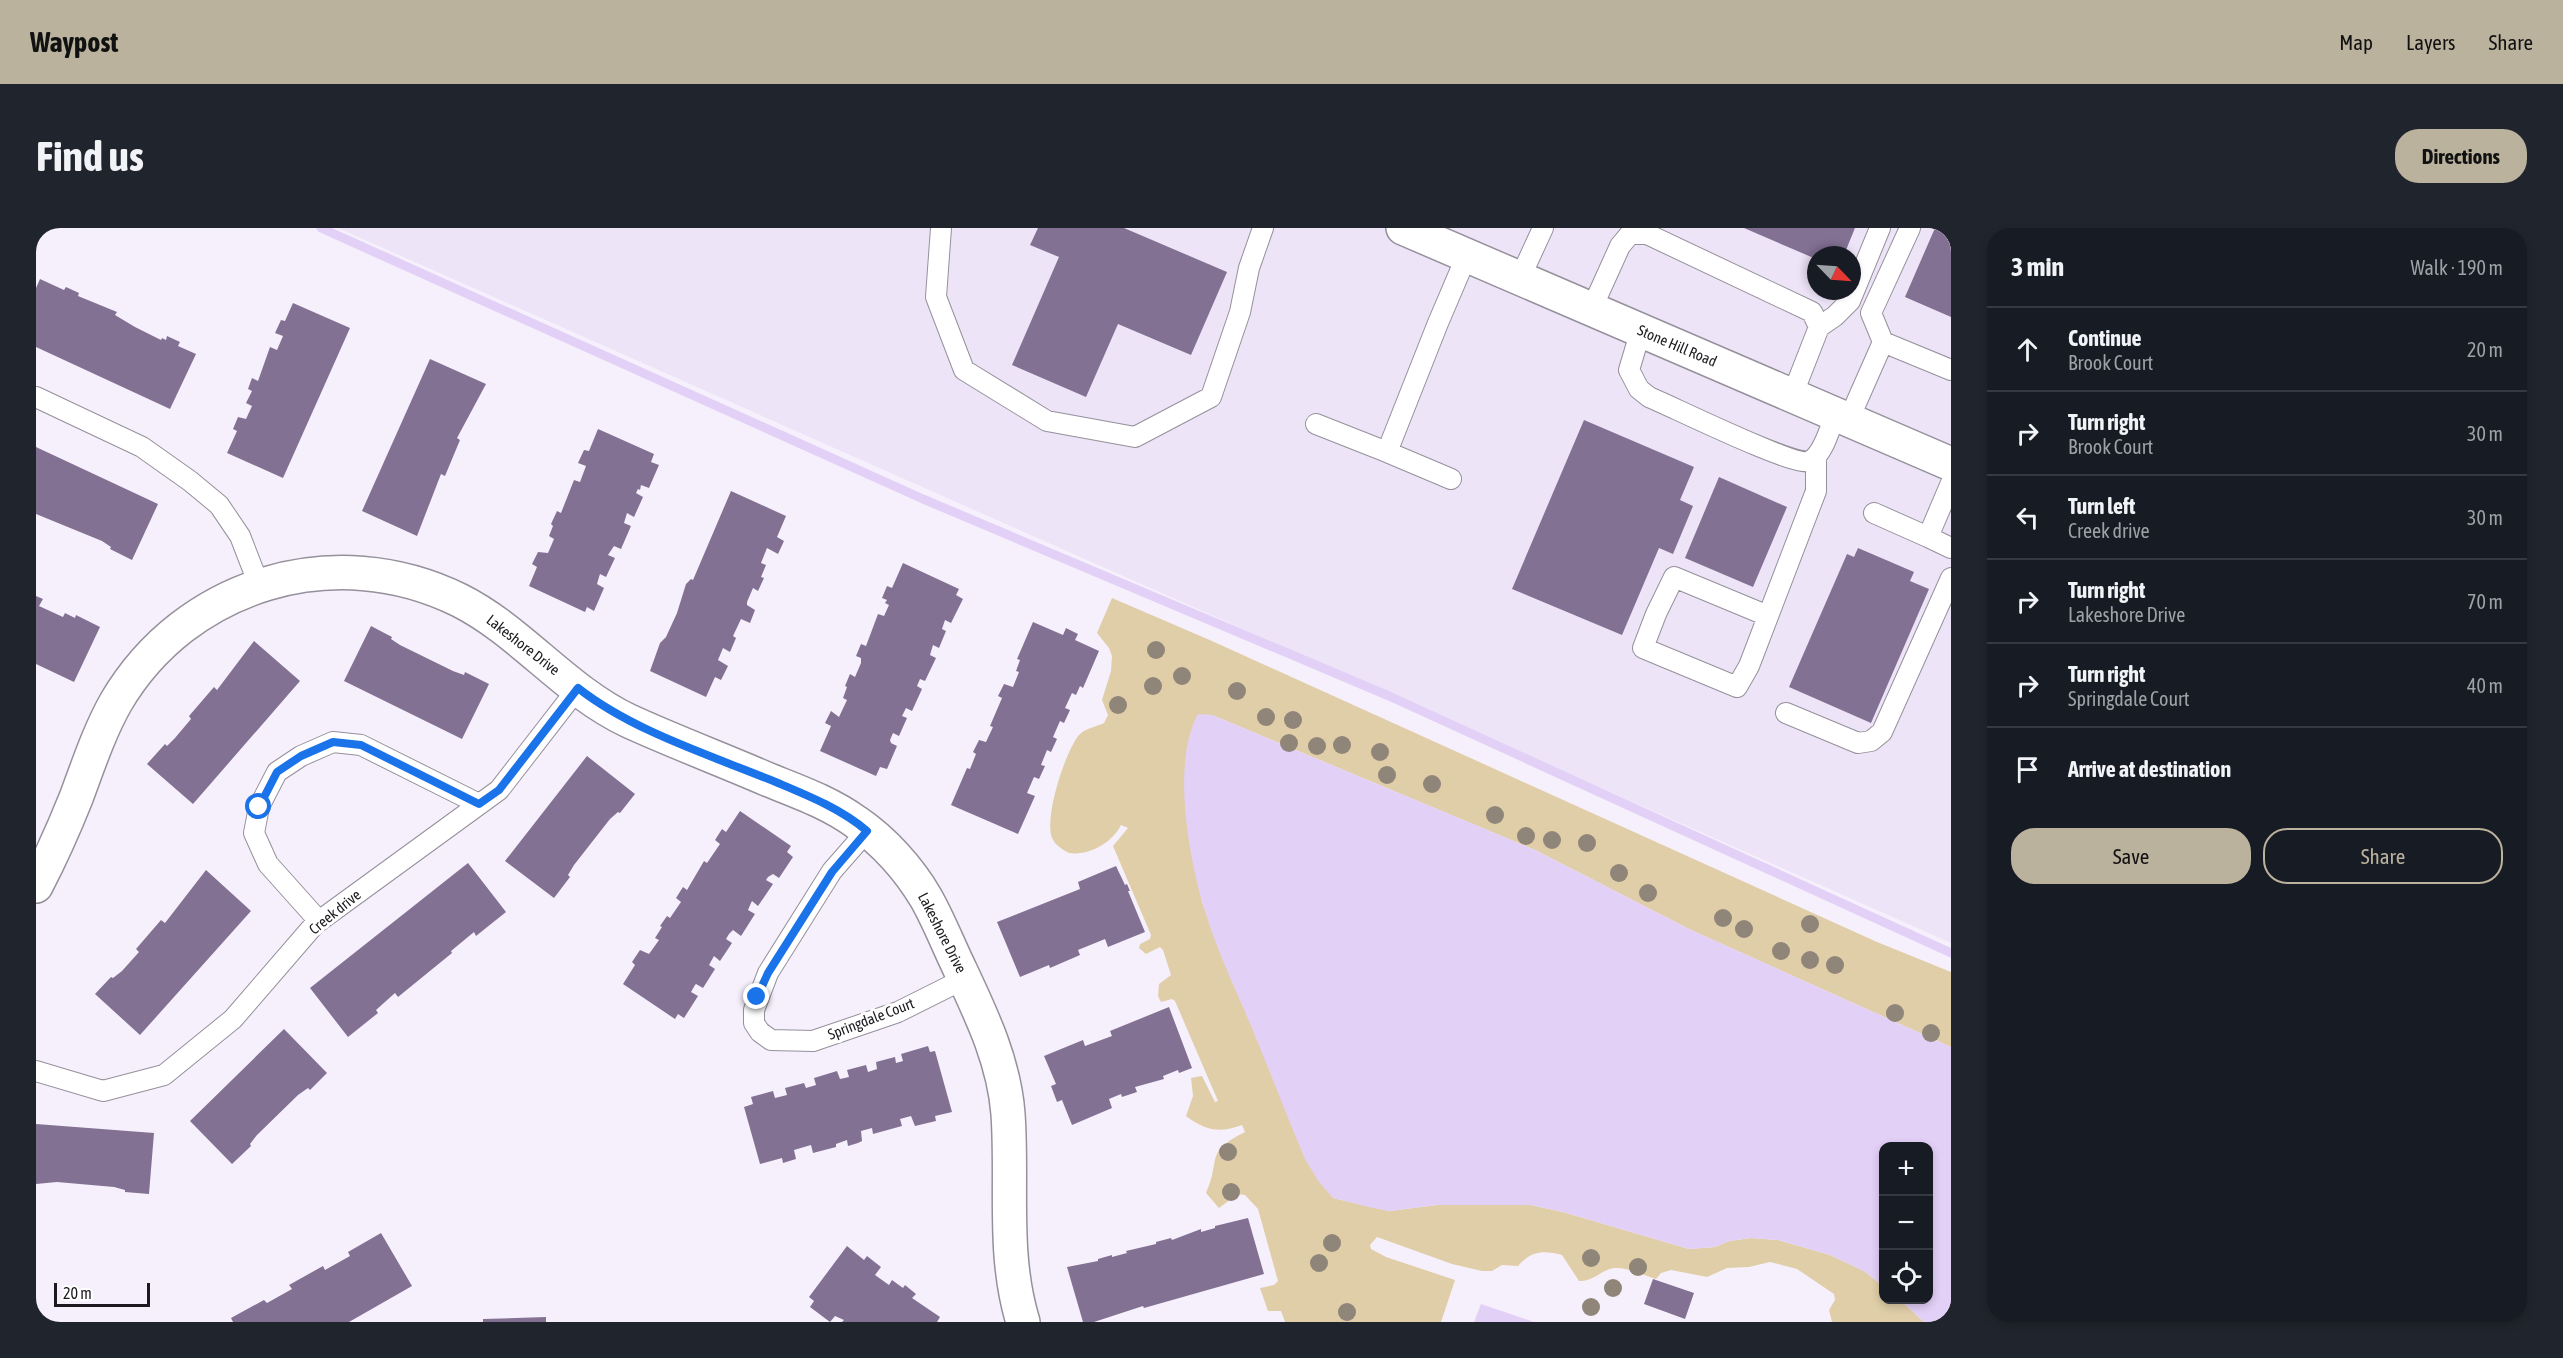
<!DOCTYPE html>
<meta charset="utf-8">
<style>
:root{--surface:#171b24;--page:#20242c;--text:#f1f3f6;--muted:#9ea1a6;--line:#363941;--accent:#bbb29e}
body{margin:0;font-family:"Asap Condensed",sans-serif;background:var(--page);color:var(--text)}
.controls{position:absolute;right:18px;bottom:18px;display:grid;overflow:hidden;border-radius:12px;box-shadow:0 3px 9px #0003}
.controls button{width:54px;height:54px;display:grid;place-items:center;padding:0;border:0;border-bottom:2px solid var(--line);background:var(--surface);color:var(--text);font:30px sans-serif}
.compass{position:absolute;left:1771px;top:18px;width:54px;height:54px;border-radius:50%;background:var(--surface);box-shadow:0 3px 9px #0003;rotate:115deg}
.scale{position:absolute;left:18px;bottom:15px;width:96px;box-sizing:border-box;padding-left:6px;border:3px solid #1c1a1e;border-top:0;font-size:16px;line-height:21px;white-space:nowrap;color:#1c1a1e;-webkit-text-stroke:4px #fff;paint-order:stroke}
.stop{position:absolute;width:18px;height:18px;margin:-14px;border:4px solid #1a73e8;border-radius:50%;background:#fff}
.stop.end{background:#1a73e8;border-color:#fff;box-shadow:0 2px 6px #0008}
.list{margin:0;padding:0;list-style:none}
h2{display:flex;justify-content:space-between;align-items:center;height:78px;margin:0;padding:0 24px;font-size:26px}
h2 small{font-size:20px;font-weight:400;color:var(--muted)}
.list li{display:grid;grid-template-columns:39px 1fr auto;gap:18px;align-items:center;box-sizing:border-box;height:84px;padding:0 24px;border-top:2px solid var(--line)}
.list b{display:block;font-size:22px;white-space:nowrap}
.list p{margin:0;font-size:20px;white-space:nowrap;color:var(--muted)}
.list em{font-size:20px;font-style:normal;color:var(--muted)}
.actions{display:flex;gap:12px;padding:18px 24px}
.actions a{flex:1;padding:14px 0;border:2px solid var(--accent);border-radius:24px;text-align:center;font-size:21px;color:var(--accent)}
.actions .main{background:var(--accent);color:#111}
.icon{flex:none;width:33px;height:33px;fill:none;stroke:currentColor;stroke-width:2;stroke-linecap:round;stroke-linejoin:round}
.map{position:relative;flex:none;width:1915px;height:1094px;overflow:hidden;border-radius:24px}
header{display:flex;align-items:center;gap:36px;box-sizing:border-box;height:84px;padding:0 30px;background:var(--accent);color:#111}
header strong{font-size:28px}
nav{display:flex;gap:33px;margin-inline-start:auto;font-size:21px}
.intro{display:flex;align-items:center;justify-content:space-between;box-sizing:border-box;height:144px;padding:0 36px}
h1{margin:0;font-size:42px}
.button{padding:15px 27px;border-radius:24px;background:var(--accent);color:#111;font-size:21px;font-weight:700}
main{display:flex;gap:36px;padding:0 36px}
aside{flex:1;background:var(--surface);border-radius:24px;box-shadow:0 3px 9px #0003}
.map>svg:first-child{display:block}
.built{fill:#ede4f7;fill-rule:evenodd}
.green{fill:#e0cea8}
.water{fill:#e3d0f7}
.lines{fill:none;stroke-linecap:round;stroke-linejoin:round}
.stream{stroke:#e3d0f7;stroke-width:9}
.building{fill:#837194}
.service-casing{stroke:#95909b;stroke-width:22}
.minor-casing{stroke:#95909b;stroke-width:36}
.service{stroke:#fff;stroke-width:20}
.minor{stroke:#fff;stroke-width:33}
.tree{fill:#908579}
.route{stroke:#1a73e8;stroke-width:8}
.labels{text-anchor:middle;stroke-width:6;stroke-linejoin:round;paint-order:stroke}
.street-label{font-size:15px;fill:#1c1a1e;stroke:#fff}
</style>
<header>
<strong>Waypost</strong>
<nav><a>Map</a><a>Layers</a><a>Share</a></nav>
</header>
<div class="intro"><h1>Find us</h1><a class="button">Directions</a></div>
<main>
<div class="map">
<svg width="1915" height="1094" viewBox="0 0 1915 1094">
<rect width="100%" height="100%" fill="#f6f0fc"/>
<path class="built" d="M302 0H1915V715ZM1780 27H1816V63H1780Z"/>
<path class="green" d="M1076 370 1176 413 1841 714 1915 744V819L1655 702 1499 622 1176 487 1149 565 1155 620 1166 674 1208 780 1297 970 1353 983 1401 977H1495L1527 984 1653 1021 1679 1019 1693 1013 1715 1010 1742 1012 1794 1027 1828 1043 1847 1058 1848 1072H1864L1888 1094H1796L1793 1082 1799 1072 1798 1066 1761 1041 1734 1034 1713 1039 1691 1040 1671 1049 1635 1042 1625 1045 1620 1051C1607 1047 1592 1039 1578 1040 1565 1042 1557 1054 1543 1053L1526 1027C1507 1022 1495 1023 1482 1038L1466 1037 1456 1043H1446L1416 1036 1341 1009 1334 1017 1335 1021 1350 1029 1419 1052 1405 1094H1249L1245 1083H1232L1224 1060 1238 1057 1242 1053 1222 981 1209 967 1202 966 1183 980 1170 965C1186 930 1167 925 1209 904L1206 897C1183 906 1169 902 1150 888L1157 868 1155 850 1166 848 1179 874 1182 873 1139 773 1136 771 1125 774 1122 768 1123 756 1135 747 1127 722 1124 719 1110 726 1103 720 1104 716 1114 711 1115 707 1077 618 1092 600 1085 597C1076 615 1053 628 1033 625 1027 622 1019 617 1016 610 1008 589 1029 524 1043 507 1049 500 1060 499 1068 495L1072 487 1066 472 1075 443 1076 428 1073 420 1061 405Z"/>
<path class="water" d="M1162 486 1176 487 1499 622 1655 702 1915 819V1094H1888L1864 1072H1892V918H1848L1847 1058 1828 1043 1794 1027 1742 1012 1715 1010 1693 1013 1679 1019 1653 1021 1527 984 1495 977H1401L1353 983 1333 979 1297 970 1283 954 1269 931C1248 881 1229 830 1207 779 1192 745 1176 709 1166 673 1152 623 1136 533 1162 486Z
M1445 1076 1498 1094H1438Z"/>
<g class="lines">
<path class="stream" d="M285 0 887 271 1353 468 1915 725"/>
</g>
<path class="building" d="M1002 0H1088L1191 44 1155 127 1082 96 1050 169 976 137 1023 29 994 17Z
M1708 0H1819L1808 27H1780V31Z
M1899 0H1915V89L1869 69Z
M4 51 28 62 30 59 43 65 42 68 81 84 79 87 99 99 125 112 126 110 130 112 131 108 144 114 142 118 160 126 134 181 0 119V60Z
M257 75 314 100 247 250 191 225 201 203 197 201 202 189 210 191 216 178 210 175 216 163 212 161 216 150 222 153 234 119 241 122 247 108 239 105 245 92 249 93Z
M394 131 450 156 421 210 424 212 409 248 405 246 381 308 326 283Z
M1548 192 1658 239 1644 272 1657 278 1637 326 1623 320 1586 407 1476 361Z
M562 201 618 226 615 234 623 237 613 260 605 257 604 262 602 261 600 265 607 269 598 289 591 285 588 295 595 298 585 321 578 318 572 327 579 330 570 349 564 346 563 349 561 356 568 360 558 383 551 379 549 384 493 358 501 339 496 336 502 324 512 325 518 311 513 308 517 298 515 296 521 283 525 285 538 252 544 254 550 238 542 235 548 222 553 223Z
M0 219 122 276 96 332 74 321 75 319 66 313 0 286Z
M1683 249 1751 279 1717 359 1649 330Z
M695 263 750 288 741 309 748 313 742 326 731 320 725 335 730 337 725 349 728 350 722 363 717 360 711 374V377L719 382 714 395 705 391 697 408 700 410 694 424 687 420 682 432 692 438 685 452 679 449 670 469 614 443 624 415 630 409 641 385 650 356 655 351 657 352Z
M1822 320 1878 344 1874 353 1893 361 1835 495 1753 459 1811 326 1818 329Z
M867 335 923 361 920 367 927 371 915 395 909 392 906 401 910 403 903 420 897 417 894 427 900 430 889 453 884 451 881 458 886 461 876 483 870 480 866 488 871 490 863 508 857 505 854 512 855 515 861 518 851 541 844 539 840 548 784 523 795 498 789 495 795 483 803 489 811 472 807 470 811 459 809 458 814 446 819 449 825 435V430L820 428 825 416 830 418 842 386 848 388 853 377 849 375 851 372 846 370 851 358 856 360Z
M0 368 7 371 3 378 27 389 29 385 39 390 40 387 64 399 38 454 0 436Z
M997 394 1027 407 1030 400 1042 406 1039 412 1063 423 1047 460 1044 458 1040 467 1036 465 1029 480 1034 482 1028 495 1024 493 1017 509 1021 511 1015 524 1011 522 1005 537 1009 538 1003 551 998 549 991 565 999 568 982 606 915 577 931 540 934 541 940 526 937 524 943 512 950 514 957 499 954 498 966 470 962 468 968 456 977 459 983 444 980 443 984 432 981 431Z
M335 398 356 409 355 411 364 417 417 443 428 447 429 444 453 456 426 511 308 453Z
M218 413 264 453 157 576 111 536 129 516 131 518 139 510 155 491 153 488 178 459 181 462Z
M551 528 599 566 584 585 582 584 574 591 538 637 532 647 534 649 518 670 469 633Z
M704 583 755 618 751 624 757 629 743 650 737 646 732 649 730 652 737 656 722 678 716 673 715 675 712 682 719 686 705 708 697 702 693 706 690 711 696 715 684 733 678 728 673 737 679 741 667 760 660 756 659 757 655 764 662 768 648 790 642 786 639 791 587 756 599 737 596 734 604 722 613 726 623 712 619 710 626 699 624 698 631 688 634 690 645 674 640 670 647 659 651 662 668 633 671 635 684 616 679 612 686 601 690 604Z
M432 635 470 684 440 708 438 704 415 723 416 725 362 769 359 765 340 782 342 785 312 809 274 760Z
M1080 638 1089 657 1091 656 1094 663H1092L1109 704 1072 719 1069 711 1042 722 1044 727 1014 740 1013 737 984 749 961 694 1044 661 1042 654Z
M170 642 215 683 104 807 59 766 75 749 77 750 86 743 103 724 100 721 125 692 129 695Z
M1133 779 1156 840 1143 845 1142 842 1127 848 1128 851 1099 859 1101 864 1086 869 1085 866 1073 871 1076 880 1036 897 1026 872 1021 874 1015 858 1020 856 1008 828 1047 812 1049 818 1076 808 1074 803Z
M248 801 291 845 274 862 272 860 262 867 221 907 214 916 215 918 196 936 154 893Z
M892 818 894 824 899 823 916 884 899 888 900 893 879 898 875 888 864 891 866 898 837 906 836 900 825 903 826 913 822 915 812 918 811 912 800 916V919L777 925 775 917 758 922 760 931 747 935 746 930 724 936 708 879 717 876 715 869 737 863 739 870 751 867 749 860 768 855 770 860 780 857 778 850 801 843 804 851 813 849 811 842 830 837 832 844 841 841 840 834 859 829 860 835 867 833 865 826Z
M0 896 118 905 113 966 89 964V962L78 959 21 954 0 956Z
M1212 990 1228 1046 1108 1080 1107 1078 1058 1094H1047L1031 1039 1062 1033V1031L1076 1027V1029L1091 1025 1090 1023 1120 1016V1014L1135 1010 1136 1012 1165 1001V1004L1179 1000V998Z
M345 1005 376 1058 313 1094H197L195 1090 228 1072 231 1075 256 1061 253 1057 287 1038 289 1042 314 1028 312 1024Z
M811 1018 828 1032 831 1028 845 1039 839 1047 853 1057 856 1052 867 1060 869 1057 880 1066 876 1070 904 1089 901 1094H806L808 1092 799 1088 794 1094 774 1079 778 1073 773 1069Z
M1617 1051 1658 1065 1649 1091 1608 1076Z
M510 1089V1094H447V1091Z"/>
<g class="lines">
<defs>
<path id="service" d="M905 0 900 69 928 142 1011 193 1099 209 1175 169 1204 84 1213 40 1227 0
M1484 50 1507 0
M1556 80 1584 18 1594 6H1611L1776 84 1783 99 1756 168
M1783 99 1799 88 1814 73 1844 0
M1605 102 1593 142 1603 161 1613 169C1635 178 1760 240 1774 233 1788 226 1794 199 1800 185
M1847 114 1835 85 1874 0
M0 169 106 219 154 253 183 277 204 308 223 357
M1813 191 1847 114 1915 142
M1280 196 1351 224
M1415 251 1351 224 1402 95 1431 27
M1838 285 1892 309 1915 255
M1892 309 1915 320
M1732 388 1638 349 1620 386 1607 420 1701 459 1713 438 1780 263V230
M1750 485 1822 515 1835 513 1846 504 1915 350
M831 603 796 643 732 745 718 782V795L724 804 735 812 777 813 862 784 928 751
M283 693 232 636 218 605 223 579 241 544 265 528 297 514 325 517 443 576
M0 843 67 863 128 847 197 791 279 696 463 562 542 460"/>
<path id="minor" d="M1367 0 1915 236
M0 658C15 629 28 600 40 570 52 538 63 504 80 474 150 355 299 311 423 372 485 403 529 463 593 493 639 514 687 532 733 552 763 564 794 575 820 594 848 613 873 641 890 670 902 691 911 714 921 735 944 784 968 832 972 886 977 956 966 1026 987 1094"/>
</defs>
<use href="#service" class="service-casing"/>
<use href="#minor" class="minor-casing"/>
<use href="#service" class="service"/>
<use href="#minor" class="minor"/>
</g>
<g class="tree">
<circle cx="1120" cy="422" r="9"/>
<circle cx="1146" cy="448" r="9"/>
<circle cx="1117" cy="458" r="9"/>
<circle cx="1201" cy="463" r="9"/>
<circle cx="1082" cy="477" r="9"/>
<circle cx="1230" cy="489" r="9"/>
<circle cx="1257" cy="492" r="9"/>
<circle cx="1253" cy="515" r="9"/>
<circle cx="1306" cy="517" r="9"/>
<circle cx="1281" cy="518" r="9"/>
<circle cx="1344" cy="524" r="9"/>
<circle cx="1351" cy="547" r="9"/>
<circle cx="1396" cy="556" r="9"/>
<circle cx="1459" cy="587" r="9"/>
<circle cx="1490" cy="608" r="9"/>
<circle cx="1516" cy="612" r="9"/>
<circle cx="1551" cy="615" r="9"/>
<circle cx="1583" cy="645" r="9"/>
<circle cx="1612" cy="665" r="9"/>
<circle cx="1687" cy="690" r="9"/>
<circle cx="1774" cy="696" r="9"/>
<circle cx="1708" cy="701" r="9"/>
<circle cx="1745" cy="723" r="9"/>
<circle cx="1774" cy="732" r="9"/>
<circle cx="1799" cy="737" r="9"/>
<circle cx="1859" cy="785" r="9"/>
<circle cx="1895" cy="805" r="9"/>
<circle cx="1192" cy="924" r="9"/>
<circle cx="1195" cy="964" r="9"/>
<circle cx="1296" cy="1015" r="9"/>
<circle cx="1555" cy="1030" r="9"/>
<circle cx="1283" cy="1035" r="9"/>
<circle cx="1602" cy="1039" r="9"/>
<circle cx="1577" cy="1060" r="9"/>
<circle cx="1555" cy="1079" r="9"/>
<circle cx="1311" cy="1084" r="9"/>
</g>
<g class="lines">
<path class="route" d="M223 579 241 544 265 528 297 514 325 517 443 576 463 562 542 460C598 504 677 528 742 555 773 568 805 581 831 603L796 644 732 745 721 769"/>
</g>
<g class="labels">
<g class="street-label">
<text transform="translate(1641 118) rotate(23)" y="5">Stone Hill Road</text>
<text transform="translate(487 417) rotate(38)" y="5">Lakeshore Drive</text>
<text transform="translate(299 684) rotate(-39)" y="5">Creek drive</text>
<text transform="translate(906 705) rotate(63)" y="5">Lakeshore Drive</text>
<text transform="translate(835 791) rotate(-21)" y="5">Springdale Court</text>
</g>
</g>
</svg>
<div class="controls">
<button>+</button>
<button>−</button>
<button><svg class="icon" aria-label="locate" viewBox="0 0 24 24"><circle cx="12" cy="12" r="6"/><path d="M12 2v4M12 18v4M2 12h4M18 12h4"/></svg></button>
</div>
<svg class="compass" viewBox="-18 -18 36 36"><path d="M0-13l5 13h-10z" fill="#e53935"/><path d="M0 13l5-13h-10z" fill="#9ea1a6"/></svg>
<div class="scale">20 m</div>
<div class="stop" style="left:223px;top:579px"></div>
<div class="stop end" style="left:721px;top:769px"></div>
</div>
<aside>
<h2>3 min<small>Walk · 190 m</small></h2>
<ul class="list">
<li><svg class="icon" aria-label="ahead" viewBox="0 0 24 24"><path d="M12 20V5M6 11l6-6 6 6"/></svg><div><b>Continue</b><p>Brook Court</p></div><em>20 m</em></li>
<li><svg class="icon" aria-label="right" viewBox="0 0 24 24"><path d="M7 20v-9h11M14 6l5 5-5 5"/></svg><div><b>Turn right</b><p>Brook Court</p></div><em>30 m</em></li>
<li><svg class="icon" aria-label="left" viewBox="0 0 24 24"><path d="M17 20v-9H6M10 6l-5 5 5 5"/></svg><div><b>Turn left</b><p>Creek drive</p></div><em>30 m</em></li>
<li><svg class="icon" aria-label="right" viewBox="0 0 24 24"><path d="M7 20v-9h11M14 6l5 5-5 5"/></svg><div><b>Turn right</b><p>Lakeshore Drive</p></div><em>70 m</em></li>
<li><svg class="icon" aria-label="right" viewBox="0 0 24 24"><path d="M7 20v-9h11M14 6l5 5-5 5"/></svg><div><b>Turn right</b><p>Springdale Court</p></div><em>40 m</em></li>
<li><svg class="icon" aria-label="arrive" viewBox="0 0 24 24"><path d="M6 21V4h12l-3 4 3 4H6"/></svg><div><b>Arrive at destination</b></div></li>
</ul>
<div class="actions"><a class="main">Save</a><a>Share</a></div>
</aside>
</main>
